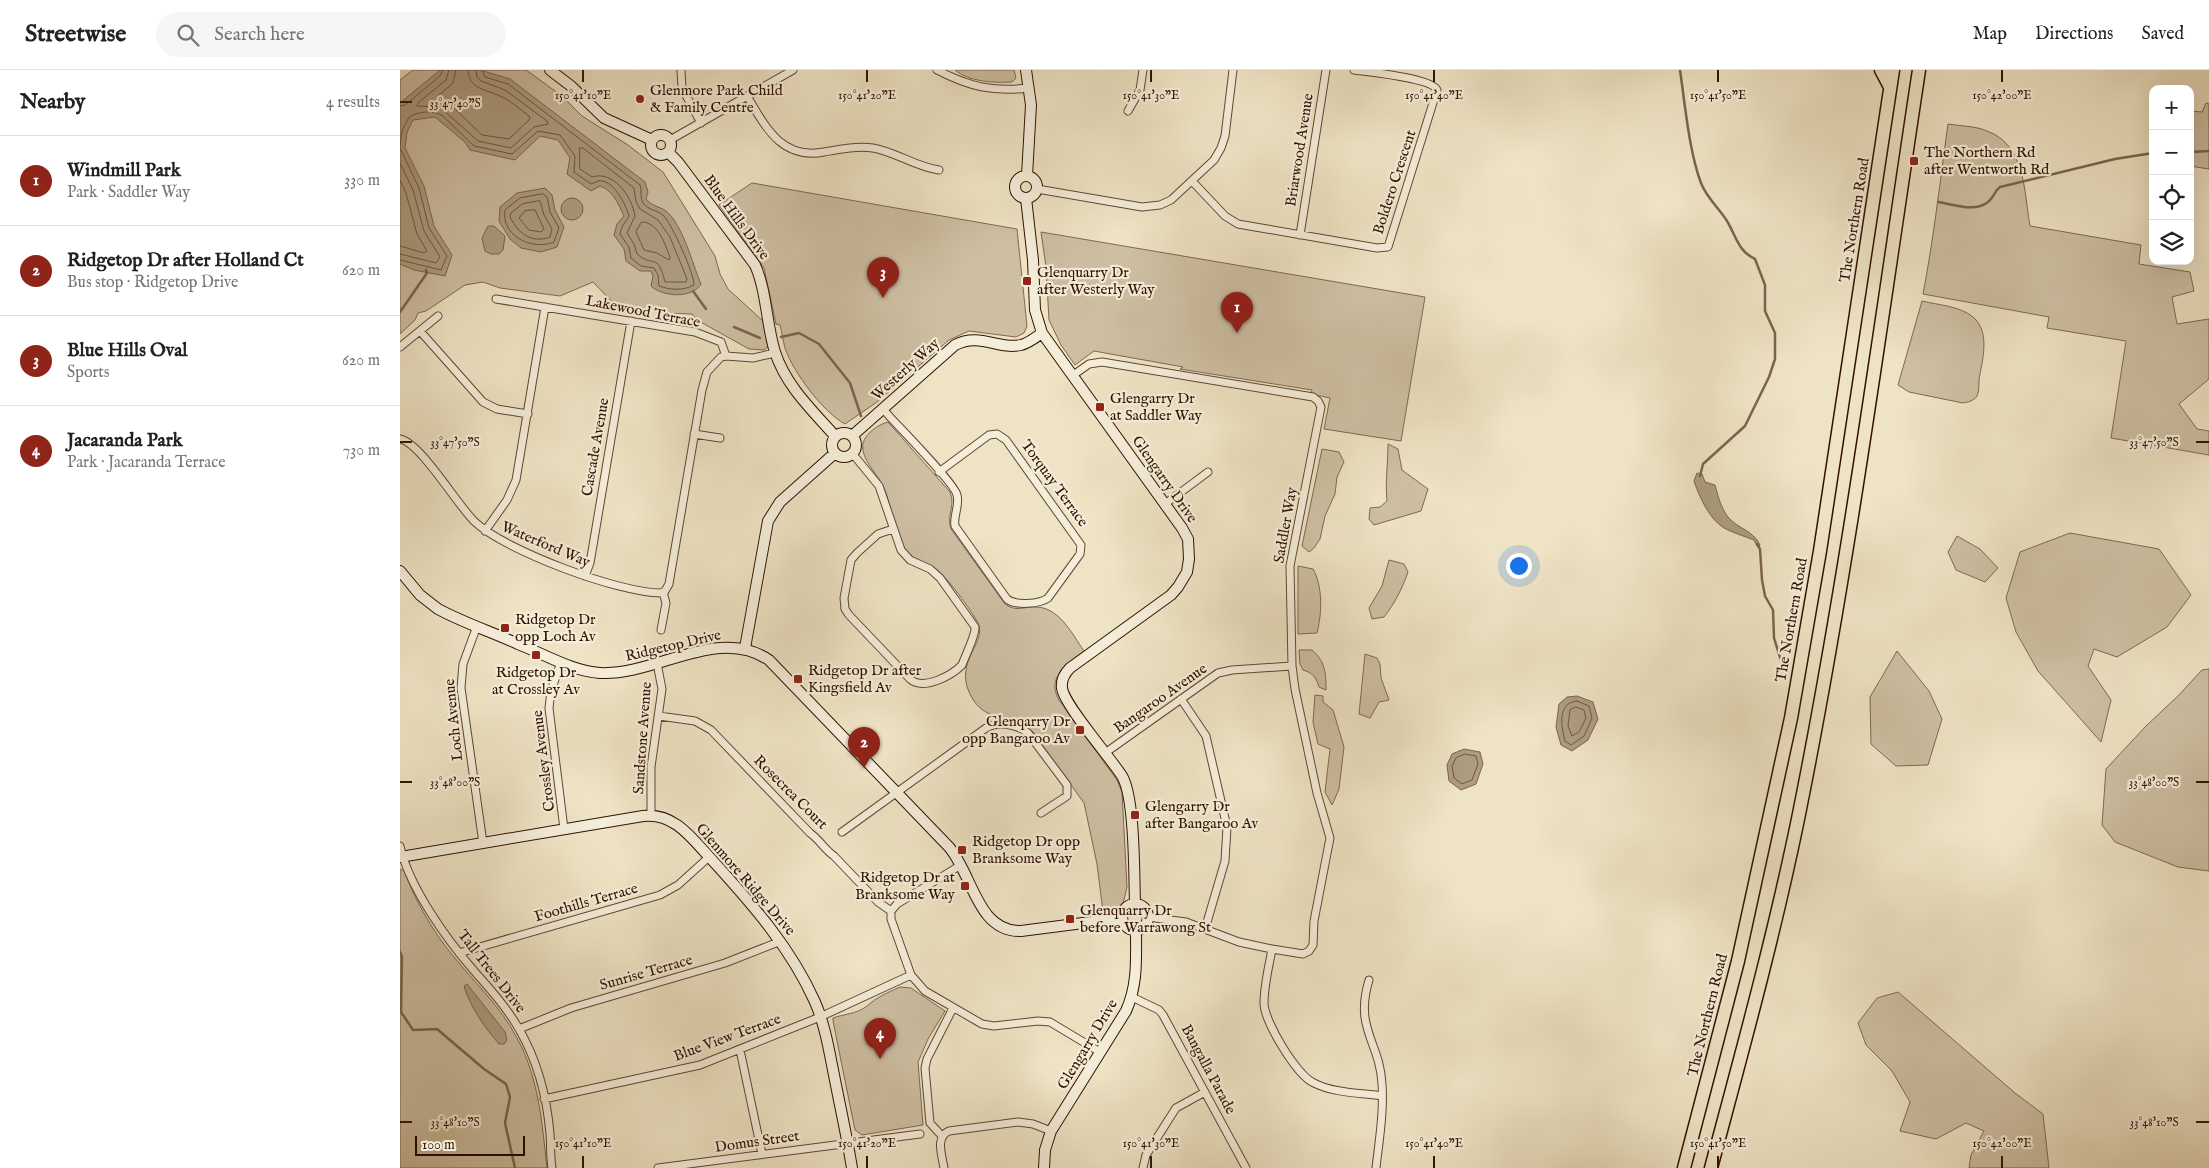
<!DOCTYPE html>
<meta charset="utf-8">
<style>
:root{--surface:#fff;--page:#f6f6f6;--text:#222;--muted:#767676;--line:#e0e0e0;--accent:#8f2418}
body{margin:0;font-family:"IM FELL English",serif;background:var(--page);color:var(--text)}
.controls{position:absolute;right:15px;top:15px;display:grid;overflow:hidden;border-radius:10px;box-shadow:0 5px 20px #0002}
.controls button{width:45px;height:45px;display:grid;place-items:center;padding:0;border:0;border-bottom:1px solid var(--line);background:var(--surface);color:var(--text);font:25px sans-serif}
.scale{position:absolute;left:15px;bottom:12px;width:110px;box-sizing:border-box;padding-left:5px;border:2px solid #301100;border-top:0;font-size:14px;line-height:18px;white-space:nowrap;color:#301100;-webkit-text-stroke:4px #f4edd9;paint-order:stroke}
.you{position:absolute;left:1118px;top:495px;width:18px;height:18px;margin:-12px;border:4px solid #fff;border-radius:50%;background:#1a73e8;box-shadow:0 0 0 8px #1a73e833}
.badge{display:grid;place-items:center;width:32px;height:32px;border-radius:50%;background:var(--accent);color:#fff;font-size:16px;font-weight:700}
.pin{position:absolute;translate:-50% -41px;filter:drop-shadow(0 1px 2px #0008)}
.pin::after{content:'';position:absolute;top:26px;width:18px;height:15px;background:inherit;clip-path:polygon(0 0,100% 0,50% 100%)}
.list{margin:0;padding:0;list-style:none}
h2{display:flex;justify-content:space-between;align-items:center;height:65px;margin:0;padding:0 20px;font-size:21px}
h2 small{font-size:16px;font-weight:400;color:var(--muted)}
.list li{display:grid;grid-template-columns:32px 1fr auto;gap:15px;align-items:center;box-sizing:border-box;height:90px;padding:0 20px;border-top:1px solid var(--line)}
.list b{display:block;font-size:19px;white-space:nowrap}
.list p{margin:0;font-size:16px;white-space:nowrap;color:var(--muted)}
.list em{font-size:16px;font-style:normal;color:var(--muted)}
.icon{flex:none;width:28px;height:28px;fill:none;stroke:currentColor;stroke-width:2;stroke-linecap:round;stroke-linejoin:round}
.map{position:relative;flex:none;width:1809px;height:1098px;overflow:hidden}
header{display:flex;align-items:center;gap:30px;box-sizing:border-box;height:70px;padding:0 25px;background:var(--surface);border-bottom:1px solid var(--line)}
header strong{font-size:24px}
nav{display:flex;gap:28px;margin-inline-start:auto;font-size:18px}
.search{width:350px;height:45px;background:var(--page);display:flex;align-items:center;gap:12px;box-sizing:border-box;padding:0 18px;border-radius:28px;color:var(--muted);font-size:19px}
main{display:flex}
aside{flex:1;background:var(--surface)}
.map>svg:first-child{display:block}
.green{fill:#cebfa3;stroke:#7f6852}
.water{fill:#ad9c81;stroke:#7b644d}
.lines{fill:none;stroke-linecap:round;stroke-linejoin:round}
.shore{stroke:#6e5640;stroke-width:1}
.stream{stroke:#7b644d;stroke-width:2.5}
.street-casing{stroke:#604631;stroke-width:9}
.secondary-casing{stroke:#301100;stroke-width:12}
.highway-casing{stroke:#301100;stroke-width:15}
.street{stroke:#f4edd9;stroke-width:7}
.secondary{stroke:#f4edd9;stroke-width:10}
.highway{stroke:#eee3c4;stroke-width:12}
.ticks{fill:none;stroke:#301100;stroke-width:2}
.poi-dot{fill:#8f2418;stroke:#f4edd9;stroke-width:2}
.labels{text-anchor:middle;stroke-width:4.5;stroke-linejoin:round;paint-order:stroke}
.poi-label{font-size:15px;fill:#301100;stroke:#f4edd9;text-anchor:start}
.street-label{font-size:15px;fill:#301100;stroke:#f4edd9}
.ticks-label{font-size:12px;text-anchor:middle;fill:#301100;stroke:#f4edd9;stroke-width:4.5;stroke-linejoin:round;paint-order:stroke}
</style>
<header>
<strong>Streetwise</strong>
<div class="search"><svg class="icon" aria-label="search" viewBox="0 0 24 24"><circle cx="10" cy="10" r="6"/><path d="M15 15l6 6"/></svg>Search here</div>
<nav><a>Map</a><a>Directions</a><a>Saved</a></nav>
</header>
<main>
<aside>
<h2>Nearby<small>4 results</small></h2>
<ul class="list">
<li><span class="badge">1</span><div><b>Windmill Park</b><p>Park · Saddler Way</p></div><em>330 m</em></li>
<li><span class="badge">2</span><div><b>Ridgetop Dr after Holland Ct</b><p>Bus stop · Ridgetop Drive</p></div><em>620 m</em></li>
<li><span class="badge">3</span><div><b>Blue Hills Oval</b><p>Sports</p></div><em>620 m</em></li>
<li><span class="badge">4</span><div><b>Jacaranda Park</b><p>Park · Jacaranda Terrace</p></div><em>730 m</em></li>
</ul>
</aside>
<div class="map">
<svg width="1809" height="1098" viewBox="0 0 1809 1098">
<rect width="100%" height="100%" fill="#eee3c4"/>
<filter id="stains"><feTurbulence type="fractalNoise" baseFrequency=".004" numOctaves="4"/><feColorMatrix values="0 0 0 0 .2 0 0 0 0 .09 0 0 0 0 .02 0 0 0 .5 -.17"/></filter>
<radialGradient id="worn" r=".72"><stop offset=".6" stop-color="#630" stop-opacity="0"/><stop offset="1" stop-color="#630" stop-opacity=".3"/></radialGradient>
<path class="green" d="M13 0H126L162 26 182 46 228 75 263 102 315 186 320 204 328 219 363 251 368 277 364 280 349 279 297 250 292 244 259 243 248 239H229L213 233 193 212 160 226 100 218 83 212 65 215 26 241 18 243 15 250 0 264V10Z
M555 0H614L616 8 612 12C595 13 569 12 555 0Z
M1806 33 1809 34V99L1790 96V41L1802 42Z
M1548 54C1560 56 1576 56 1587 61 1626 75 1624 123 1630 156L1741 175 1739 194 1790 202 1794 221 1772 227 1777 254 1809 249V309L1779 334 1797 359 1809 361V385L1711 368 1726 271 1647 258 1649 247 1523 224C1534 167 1540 111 1548 54Z
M352 113 617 159 627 256 624 263 616 267 569 261 549 270 477 332 445 354C423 342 393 302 385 278 383 271 382 262 380 255L376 254 364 198 319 135Z
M641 162 1025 227 1001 371 924 359 930 328 911 324 912 320 780 299 783 297 694 281 675 295 661 275 649 250 646 197Z
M1522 231C1538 235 1560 236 1573 247 1591 262 1582 291 1579 310 1579 315 1579 322 1577 326 1574 331 1568 332 1563 333L1509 322 1498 315Z
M488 352 550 422C556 435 546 446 551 459L605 534C616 542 622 537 634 537 659 536 672 564 684 581 667 594 646 607 659 630L717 710 722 722 727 817 722 838 703 842 697 794 684 733 633 662C615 646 588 652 574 631 549 594 588 574 578 553 572 541 546 506 536 499 527 492 515 491 507 482 494 464 492 437 484 418 478 404 460 389 463 373 466 363 479 354 488 352Z
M988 374 998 379 1002 400 1028 419 1021 441 974 455 969 449 970 438 980 437 987 431C985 412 988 394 988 374Z
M922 379 939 382 944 392 937 407 935 424 925 446 920 469 914 478 909 482 902 476Z
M1670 463 1759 479 1791 525 1767 557 1717 587 1694 579 1688 596 1711 630 1701 672 1638 601 1616 562 1606 528 1620 482Z
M1557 466 1580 479 1598 498 1585 512 1556 500 1548 482Z
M989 490 1004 494 1008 502C1002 519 995 533 984 547L972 549 969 538 982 516Z
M898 496 913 499C923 517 922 543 917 563L898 564Z
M899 580H912C925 591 926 603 926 620L919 617C916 607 913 603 903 600L900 594Z
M1497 581 1529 621 1542 649 1528 695 1496 696 1471 674 1470 627Z
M965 584 977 588 980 594 981 608 989 630 979 632 970 648 959 644Z
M1809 599V801L1778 797 1715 772 1702 755 1706 699 1746 656 1778 626 1802 600Z
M915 625 923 626V632L933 640 944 677 939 719 932 735 925 722 930 679 918 674 913 652Z
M0 799 4 801C16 832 33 862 54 887 76 914 101 937 117 968 139 1008 142 1054 147 1098H0Z
M500 917 511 918 545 941 528 969 518 992 523 1055 462 1065 455 1060 433 951V948C444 944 457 944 467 936 477 927 487 923 500 917Z
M1498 922 1615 1023 1643 1044 1649 1098H1569L1571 1085 1584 1061 1566 1053 1536 1069 1500 1061 1510 1032 1492 1001 1466 975 1458 953 1477 928Z"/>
<path class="water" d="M40 0H80L110 9 245 112 248 122 246 129C251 136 259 136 266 141 283 155 292 193 301 214 292 229 263 227 251 216L253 206 251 201H240L226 191 224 179 214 165 217 154 224 146C218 134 214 121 200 116L191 121 167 104 170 88 158 70 140 66 115 90 70 80 65 72 35 47 13 50 7 62 5 78 24 116 34 156 52 185 45 206 14 200 0 194V33Z
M145 118 152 125 155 140 164 157 157 177 141 182 121 178 110 169 99 151 100 137 117 123Z
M161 139a11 11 0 1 1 22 0a11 11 0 1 1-22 0Z
M88 156H94L105 166 103 180 99 184H91L85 181 82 168Z
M1297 403 1302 404 1305 412 1315 415C1318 426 1321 438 1328 447 1338 459 1353 460 1360 475L1357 476 1354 470C1344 466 1333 463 1324 458 1309 449 1299 426 1294 411Z
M1177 626 1193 632 1198 649 1188 670 1172 681 1161 675 1156 657 1159 634 1167 627Z
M1064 679 1080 682 1083 694 1076 714 1061 720 1049 711 1047 695 1052 684Z
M67 914 105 962 107 970 104 974H99C85 958 70 937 64 916Z"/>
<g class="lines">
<path class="shore" d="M49 0 46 10 18 33 17 36 40 37 78 71 111 78 134 57 148 54 147 51 105 20 81 11 77 7 76 0
M56 0 53 13 39 25V28L52 36 82 65 109 69 129 50 130 47C121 40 110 30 100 26 86 19 69 20 68 0
M0 36 5 35 40 6 43 0
M0 77 2 61 9 47C19 41 33 40 43 46L74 76 112 84 138 61 160 65 175 86 174 102 191 114C193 113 196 112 198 111 213 108 226 135 229 146L222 157 220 164 229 177 231 188 241 196 254 198 258 205 259 216C270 220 283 221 294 215 294 203 272 154 263 145 257 140 248 140 243 133 240 128 242 121 240 115L108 14 85 7 82 0
M0 78 19 118 29 158 47 186 41 200 0 190
M180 78H183L234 118 236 132 240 139 258 150 270 167 287 209 286 212H265C257 181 255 199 237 184L234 174 227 163 235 146C232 127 214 100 192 107L180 99Z
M0 93 13 120 24 161 40 187 36 193 0 184
M0 110 6 123 17 164 27 181 24 183 0 176
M143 124 147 127 150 142 159 158 154 172C132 181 101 166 105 140L120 128Z
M140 131 144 145 152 159 150 167C131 174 118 163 110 147L111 143 122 134Z
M135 140 144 159 141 162 129 160 119 148 125 141Z
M242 152C258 152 265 174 270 187L269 190 257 183 244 180 236 162Z
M1177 631 1189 636 1192 648 1184 666 1171 675 1165 671C1161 656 1157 633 1177 631Z
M1176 637 1184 640 1186 648 1179 662 1172 666 1168 656 1170 640Z
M1065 684 1076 686 1078 694 1072 710 1062 714 1054 708 1052 696 1056 688Z"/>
<path class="stream" d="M1280 0C1285 34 1289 81 1301 113 1306 127 1319 138 1327 151 1336 166 1338 181 1355 189L1365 215V241L1375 263V289L1369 307 1345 356 1303 394 1300 406
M1790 82 1809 81
M1538 132C1553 134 1575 143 1588 132 1594 128 1594 121 1600 117L1715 89 1753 83
M293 221 306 239
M0 242 27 203 26 200
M334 257 360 268
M381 267 399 263 419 274 450 313 461 346
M1357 474 1360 479 1362 510 1365 526 1373 540 1374 568 1384 600
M0 882 2 887 1 942 13 960 37 959 84 999 106 1014 110 1027 105 1053 115 1098"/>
<defs>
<path id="street" d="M281 0 282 18 301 53
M537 0C570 17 592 22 629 18
M347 26C365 56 381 90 424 82 441 79 456 76 473 78 496 82 516 97 539 100
M728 41 740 20 743 0
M270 70 393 0
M792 111 825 146 838 154 977 178 988 177 1037 20C1032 8 968 2 954 0
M637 119 742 137 760 135 771 130 814 90 821 78 825 66 833 0
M900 165 926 0
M96 229 295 262 321 272 326 286
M20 261 83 332 97 339 128 344
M0 277 38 246
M672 306 689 294 702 292 913 327 918 331 921 337 890 496 892 596 895 619 917 723 930 768 914 851 913 875 909 881 903 884 872 879 839 872 786 852 748 847
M483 339 490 347C502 360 555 414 557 425 560 436 553 445 555 456L607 529C615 536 640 534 648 528L680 484 681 475 606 370 597 364 589 365 539 402
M294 364 320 368
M0 369C21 373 57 435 75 452 106 481 219 523 261 523L265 521 269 514 302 320 307 302 321 287 326 286 353 288 375 283
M452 383 479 416 501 480 510 490 530 499 540 508 575 557C576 565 565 586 562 595 551 606 523 621 510 609L449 545 445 539 444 528 451 490 457 483 478 464 493 459
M765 434 808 402
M85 461 107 430 116 410 145 237
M185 506 190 493 231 251
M77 556 63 594 61 618 83 773
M261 560 266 533 263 522
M161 592 151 621 149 638 164 759
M781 629 806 666 827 757 825 791 805 859
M259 646 295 651 311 660 410 763C420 770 424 779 434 786L478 832 491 841
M705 683 818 603 832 600 892 596
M251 745V697L262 619 257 593
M442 762 586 658C599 651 616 654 628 663L667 715V726L641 743
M0 776C9 817 47 870 75 902 91 920 107 938 119 959 137 990 147 1028 150 1064 151 1075 150 1086 152 1098
M561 795 497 834 491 841V849L511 905 525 921 582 954 594 956 638 951 650 952 700 982
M872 879C869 896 864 915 864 933 864 951 897 1006 914 1013 933 1023 961 1023 982 1026
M59 883 260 825 278 815 309 787
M969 910C954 959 980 972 982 1014 984 1042 979 1071 976 1098
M732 927 759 940 763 945 846 1098
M119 959 171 938 325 893 381 871
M340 980 362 1084
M144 1029 300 995 420 947 511 905
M542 1066 530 1053 525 998 527 989 553 938
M258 1098 520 1064
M544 1098C542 1085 535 1067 549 1061L618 1052 633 1054 651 1061
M743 1098 746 1085 776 1038 805 1022"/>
<path id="secondary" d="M150 0 171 16 204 48 252 70
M626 0 631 35 627 106
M251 75a10 10 0 1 1 20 0a10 10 0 1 1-20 0Z
M268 82 278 92 355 195C367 222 366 253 375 282 386 316 412 340 435 366
M615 117a11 11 0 1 1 22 0a11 11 0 1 1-22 0Z
M626 128 633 190 635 240 642 263 782 458 788 469 789 489 787 502 778 517 771 525 670 598C665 603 661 610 662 618 664 635 710 687 722 706 735 727 734 805 735 834
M432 375a12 12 0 1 1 24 0a12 12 0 1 1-24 0Z
M452 366 555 275C580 262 598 280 621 275 629 273 636 267 642 263
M0 501 20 525 38 539C64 553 92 562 118 574 144 584 172 601 200 603 256 606 318 555 369 590L549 777C573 805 577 862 621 861L722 848
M345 578 368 451 380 432 435 383
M0 787 243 746C275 742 293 770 313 791 352 834 391 878 415 932 425 955 429 980 434 1005 440 1036 447 1067 452 1098
M722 847a13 13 0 1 1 26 0a13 13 0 1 1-26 0Z
M644 1098 645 1080 651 1061 726 941C738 914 736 889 736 860"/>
<path id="highway" d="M1481 0 1490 17
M1284 1098 1338 891 1391 648 1420 481 1493 0
M1311 1098C1342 982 1374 866 1398 749 1448 501 1481 250 1519 0"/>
</defs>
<use href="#street" class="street-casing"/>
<use href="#secondary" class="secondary-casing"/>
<use href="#highway" class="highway-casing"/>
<use href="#street" class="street"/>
<use href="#secondary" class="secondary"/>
<use href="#highway" class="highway"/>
</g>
<path class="ticks" d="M183 0V12M467 0V12M751 0V12M1034 0V12M1318 0V12M1602 0V12M0 32H12M0 372H12M1796 372H1809M0 712H12M1796 712H1809M0 1052H12M1796 1052H1809M183 1086V1098M467 1086V1098M751 1086V1098M1034 1086V1098M1318 1086V1098M1602 1086V1098"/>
<g class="poi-dot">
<circle cx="240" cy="29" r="5"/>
<rect x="1509" y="86" width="10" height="10" rx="2.5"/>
<rect x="622" y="206" width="10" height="10" rx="2.5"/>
<rect x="695" y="332" width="10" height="10" rx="2.5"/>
<rect x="100" y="553" width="10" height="10" rx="2.5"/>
<rect x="131" y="580" width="10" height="10" rx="2.5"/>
<rect x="393" y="604" width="10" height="10" rx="2.5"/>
<rect x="675" y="655" width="10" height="10" rx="2.5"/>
<rect x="730" y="740" width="10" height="10" rx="2.5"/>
<rect x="557" y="775" width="10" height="10" rx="2.5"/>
<rect x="560" y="811" width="10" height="10" rx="2.5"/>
<rect x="665" y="844" width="10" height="10" rx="2.5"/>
</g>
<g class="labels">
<g class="poi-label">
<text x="250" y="25">Glenmore Park Child<tspan x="250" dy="17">&amp; Family Centre</tspan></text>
<text x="1524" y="87">The Northern Rd<tspan x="1524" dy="17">after Wentworth Rd</tspan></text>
<text x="637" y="207">Glenquarry Dr<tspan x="637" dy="17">after Westerly Way</tspan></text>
<text x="710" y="333">Glengarry Dr<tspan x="710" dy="17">at Saddler Way</tspan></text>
<text x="115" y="554">Ridgetop Dr<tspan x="115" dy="17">opp Loch Av</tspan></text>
<text x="408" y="605">Ridgetop Dr after<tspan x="408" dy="17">Kingsfield Av</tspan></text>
<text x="136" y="607" text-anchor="middle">Ridgetop Dr<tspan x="136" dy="17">at Crossley Av</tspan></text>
<text x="670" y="656" text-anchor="end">Glenqarry Dr<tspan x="670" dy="17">opp Bangaroo Av</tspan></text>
<text x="745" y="741">Glengarry Dr<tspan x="745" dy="17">after Bangaroo Av</tspan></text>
<text x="572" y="776">Ridgetop Dr opp<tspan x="572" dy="17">Branksome Way</tspan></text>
<text x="555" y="812" text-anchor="end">Ridgetop Dr at<tspan x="555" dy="17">Branksome Way</tspan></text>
<text x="680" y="845">Glenquarry Dr<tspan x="680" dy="17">before Warrawong St</tspan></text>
</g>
<g class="street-label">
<text transform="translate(899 80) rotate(-81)" y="5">Briarwood Avenue</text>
<text transform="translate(994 112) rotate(-72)" y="5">Boldero Crescent</text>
<text transform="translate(337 147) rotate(54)" y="5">Blue Hills Drive</text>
<text transform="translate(1454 150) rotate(-81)" y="5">The Northern Road</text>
<text transform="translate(243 241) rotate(11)" y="5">Lakewood Terrace</text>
<text transform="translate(505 299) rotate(-42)" y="5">Westerly Way</text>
<text transform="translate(195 377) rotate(-80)" y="5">Cascade Avenue</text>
<text transform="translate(765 409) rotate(55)" y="5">Glengarry Drive</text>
<text transform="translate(655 413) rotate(54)" y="5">Torquay Terrace</text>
<text transform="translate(885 455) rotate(-80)" y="5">Saddler Way</text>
<text transform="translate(146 474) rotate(23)" y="5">Waterford Way</text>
<text transform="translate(1391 550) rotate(-80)" y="5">The Northern Road</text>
<text transform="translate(273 575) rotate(-13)" y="5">Ridgetop Drive</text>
<text transform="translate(760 628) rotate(-35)" y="5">Bangaroo Avenue</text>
<text transform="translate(53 650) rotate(-96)" y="5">Loch Avenue</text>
<text transform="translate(242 668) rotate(-86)" y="5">Sandstone Avenue</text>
<text transform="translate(143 691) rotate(-97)" y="5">Crossley Avenue</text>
<text transform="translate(391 722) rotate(45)" y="5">Rosecrea Court</text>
<text transform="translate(346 809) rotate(49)" y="5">Glenmore Ridge Drive</text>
<text transform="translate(186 832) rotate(-16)" y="5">Foothills Terrace</text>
<text transform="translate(92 901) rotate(52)" y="5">Tall Trees Drive</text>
<text transform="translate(246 902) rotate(-16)" y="5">Sunrise Terrace</text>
<text transform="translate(1307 945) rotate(-76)" y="5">The Northern Road</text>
<text transform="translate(327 967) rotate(-20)" y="5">Blue View Terrace</text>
<text transform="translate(687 974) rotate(-59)" y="5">Glengarry Drive</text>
<text transform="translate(809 999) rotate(62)" y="5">Bangalla Parade</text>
<text transform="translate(357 1071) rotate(-8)" y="5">Domus Street</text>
</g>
</g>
<g class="ticks-label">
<text x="183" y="29">150°41'10"E</text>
<text x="467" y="29">150°41'20"E</text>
<text x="751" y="29">150°41'30"E</text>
<text x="1034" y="29">150°41'40"E</text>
<text x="1318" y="29">150°41'50"E</text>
<text x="1602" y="29">150°42'00"E</text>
<text x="55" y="37">33°47'40"S</text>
<text x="55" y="376">33°47'50"S</text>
<text x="1754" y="376">33°47'50"S</text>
<text x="55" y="716">33°48'00"S</text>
<text x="1754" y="716">33°48'00"S</text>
<text x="55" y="1056">33°48'10"S</text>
<text x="1754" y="1056">33°48'10"S</text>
<text x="183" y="1077">150°41'10"E</text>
<text x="467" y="1077">150°41'20"E</text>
<text x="751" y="1077">150°41'30"E</text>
<text x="1034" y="1077">150°41'40"E</text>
<text x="1318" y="1077">150°41'50"E</text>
<text x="1602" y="1077">150°42'00"E</text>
</g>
<rect width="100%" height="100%" filter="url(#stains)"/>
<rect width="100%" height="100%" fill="url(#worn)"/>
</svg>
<div class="controls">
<button>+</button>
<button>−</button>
<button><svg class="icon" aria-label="locate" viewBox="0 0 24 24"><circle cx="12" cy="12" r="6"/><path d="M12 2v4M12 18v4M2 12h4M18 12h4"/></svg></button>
<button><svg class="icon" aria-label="layers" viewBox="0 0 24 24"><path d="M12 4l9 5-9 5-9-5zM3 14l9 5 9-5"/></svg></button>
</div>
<div class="scale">100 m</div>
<div class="you"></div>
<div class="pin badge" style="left:837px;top:263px">1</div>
<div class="pin badge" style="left:464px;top:698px">2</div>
<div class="pin badge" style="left:483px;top:228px">3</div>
<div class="pin badge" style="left:480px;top:989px">4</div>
</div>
</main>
